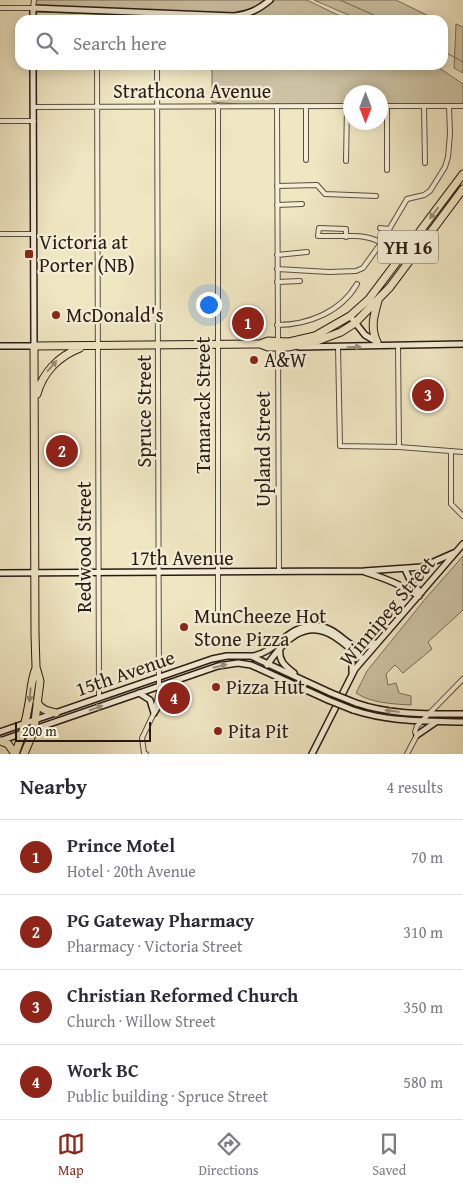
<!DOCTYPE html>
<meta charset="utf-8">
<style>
:root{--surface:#fff;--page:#f7f7f7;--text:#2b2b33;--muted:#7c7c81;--line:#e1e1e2;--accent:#8f2418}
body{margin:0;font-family:"Gentium Book Plus",serif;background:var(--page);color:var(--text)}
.compass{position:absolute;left:343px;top:85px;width:45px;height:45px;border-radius:50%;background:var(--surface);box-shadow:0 2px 12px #0003;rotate:180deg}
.scale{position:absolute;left:15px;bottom:12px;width:136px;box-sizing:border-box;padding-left:5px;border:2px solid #291b14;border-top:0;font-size:14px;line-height:18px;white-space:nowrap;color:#291b14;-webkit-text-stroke:4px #f5efd7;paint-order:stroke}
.you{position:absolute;left:208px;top:304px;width:18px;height:18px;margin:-12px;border:4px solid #fff;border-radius:50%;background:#1a73e8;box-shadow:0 0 0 8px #1a73e833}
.badge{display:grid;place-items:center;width:32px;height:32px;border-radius:50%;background:var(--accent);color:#fff;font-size:16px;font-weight:700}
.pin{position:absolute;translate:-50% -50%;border:2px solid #fff;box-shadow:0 1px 5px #0006}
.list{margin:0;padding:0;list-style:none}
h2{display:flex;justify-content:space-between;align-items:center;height:65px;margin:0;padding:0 20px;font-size:21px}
h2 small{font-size:16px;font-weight:400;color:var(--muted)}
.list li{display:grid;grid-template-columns:32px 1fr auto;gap:15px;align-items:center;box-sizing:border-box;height:75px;padding:0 20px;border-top:1px solid var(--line)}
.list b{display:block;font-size:19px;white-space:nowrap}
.list p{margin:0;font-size:16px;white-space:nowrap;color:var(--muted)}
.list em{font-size:16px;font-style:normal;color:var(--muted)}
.icon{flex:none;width:28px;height:28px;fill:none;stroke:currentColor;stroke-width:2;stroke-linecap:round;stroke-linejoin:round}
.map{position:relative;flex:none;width:463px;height:754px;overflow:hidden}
.search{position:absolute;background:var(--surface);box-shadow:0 2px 12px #0003;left:15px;right:15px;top:15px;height:55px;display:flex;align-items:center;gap:12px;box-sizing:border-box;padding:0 18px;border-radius:15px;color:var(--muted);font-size:19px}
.sheet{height:365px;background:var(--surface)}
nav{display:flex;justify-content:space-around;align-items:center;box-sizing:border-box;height:70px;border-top:1px solid var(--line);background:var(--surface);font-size:14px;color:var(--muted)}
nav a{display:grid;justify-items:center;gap:2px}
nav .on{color:var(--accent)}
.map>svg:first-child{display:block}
.green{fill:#cdc3a4;stroke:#7b6f5c}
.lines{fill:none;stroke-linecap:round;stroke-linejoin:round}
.stream{stroke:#786b59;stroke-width:1}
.street-casing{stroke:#5a4e40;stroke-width:6}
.secondary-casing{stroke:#291b14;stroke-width:8}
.highway-casing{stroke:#291b14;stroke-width:9}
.street{stroke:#f5efd7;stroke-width:4}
.secondary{stroke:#f5efd7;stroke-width:5}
.highway{stroke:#efe6c2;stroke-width:7}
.secondary-bridge-casing{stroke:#291b14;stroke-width:8;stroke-linecap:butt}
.secondary-bridge{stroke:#f5efd7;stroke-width:5}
.oneway{fill:#968b74}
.oneway2{fill:#99907f}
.poi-dot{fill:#8f2418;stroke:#f5efd7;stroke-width:2}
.labels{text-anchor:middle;stroke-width:4.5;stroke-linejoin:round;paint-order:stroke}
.shield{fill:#f5efd7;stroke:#665b4e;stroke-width:1}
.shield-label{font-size:19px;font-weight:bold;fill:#291b14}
.street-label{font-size:20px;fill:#291b14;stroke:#f5efd7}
.poi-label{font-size:20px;fill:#291b14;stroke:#f5efd7;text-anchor:start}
</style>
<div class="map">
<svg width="463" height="754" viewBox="0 0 463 754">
<rect width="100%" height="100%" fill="#efe6c2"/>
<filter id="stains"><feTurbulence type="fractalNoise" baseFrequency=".004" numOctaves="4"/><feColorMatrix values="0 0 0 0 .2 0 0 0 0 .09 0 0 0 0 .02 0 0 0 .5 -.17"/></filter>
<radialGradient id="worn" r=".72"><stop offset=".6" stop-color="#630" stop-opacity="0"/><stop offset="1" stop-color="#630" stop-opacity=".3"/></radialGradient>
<path class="green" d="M35 0H307L348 20H161V16L34 12Z
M314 0H396L437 20H360Z
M456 24 463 27V73L454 68Z
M212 65H435L463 84V105L381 106 380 92H350V106L274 107 212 102Z
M463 556V610L428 642 432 649 403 673 395 665 386 674 388 685 396 683 399 693 411 696V705C393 704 371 703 356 693L367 671 426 598Z"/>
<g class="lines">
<path class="stream" d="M340 0 385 20
M443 51 463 62"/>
<defs>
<path id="street" d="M0 8H33L34 0
M97 65 99 698
M218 106V613
M277 106 279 572
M380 106H463
M387 106V170
M424 106 425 163
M34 107 350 106
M0 121H34
M306 160V106
M346 161 347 106
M277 186 317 185 325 194 376 196
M277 205 302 204
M380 228 389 229
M0 234H34
M346 237V229L319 228 318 236C338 237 365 232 381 243
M277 255 307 252
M277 269 329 272 356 271 363 268 381 243 407 199 424 195 430 191 445 167 448 157 450 134 449 106
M277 282 300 281
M277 325C308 325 341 312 357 284
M398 346 399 447
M338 347 340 446 399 447 463 452
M451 451V504L463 516
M146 754 144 753 142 738 154 713 159 692 157 65
M407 754 417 735 415 732 417 726 463 679"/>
<path id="secondary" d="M33 20V8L234 16C249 14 258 10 270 0
M350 316 365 335 377 342
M0 346H34L33 65
M299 347 463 344
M405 569 411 582 421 593
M365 572C387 579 399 584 419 596
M0 573 364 571 422 567 456 552
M280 648C278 661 285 666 294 673
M349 649 352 659V672
M253 656C278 652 287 624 317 626 337 627 348 648 360 648 365 648 370 645 375 643
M267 665C283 642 305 617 335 637 345 643 353 652 363 659
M139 693 150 700 154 713
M356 703C391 715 427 714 463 714
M353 710C389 722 425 721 463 722
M154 713 173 682
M0 732 212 659 227 656H251L331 693
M417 735 436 722
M0 741 218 666 238 663 251 665 328 700
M312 754 355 669 463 544"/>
<path id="highway" d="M377 342C370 328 374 315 378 301
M260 344 268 347H288L317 341 341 332 355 323 390 287 463 189
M37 394C43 372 59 356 80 348
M37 702C41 710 48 711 56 713
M1 741 8 744 15 754
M15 754C22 737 26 721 29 703 31 691 31 680 36 668
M24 754 34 730 40 681 36 667 35 634 34 346 260 344 268 341 289 342 315 336 350 316 369 299 463 174"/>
</defs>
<use href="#street" class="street-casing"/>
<use href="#secondary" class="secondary-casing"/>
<use href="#highway" class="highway-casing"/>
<use href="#street" class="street"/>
<use href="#secondary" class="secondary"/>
<use href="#highway" class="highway"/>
<defs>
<path id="secondary-bridge" d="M331 693 356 703
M328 700 353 710"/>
</defs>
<use href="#secondary-bridge" class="secondary-bridge-casing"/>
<use href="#secondary-bridge" class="secondary-bridge"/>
</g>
<defs><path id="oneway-solid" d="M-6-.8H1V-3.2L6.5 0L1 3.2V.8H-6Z" transform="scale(1.25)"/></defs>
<g class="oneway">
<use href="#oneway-solid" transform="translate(434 213) rotate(127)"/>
<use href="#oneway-solid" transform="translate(52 366) rotate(-49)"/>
<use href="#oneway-solid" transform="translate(30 695) rotate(95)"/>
</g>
<g class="oneway2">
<use href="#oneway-solid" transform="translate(354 347) rotate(-2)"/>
<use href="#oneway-solid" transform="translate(220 666) rotate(-13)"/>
<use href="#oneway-solid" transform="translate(96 708) rotate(-19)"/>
<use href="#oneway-solid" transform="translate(392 711) rotate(-173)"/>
</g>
<g class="poi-dot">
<rect x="24" y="249" width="10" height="10" rx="2.5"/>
<circle cx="56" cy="315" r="5"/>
<circle cx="254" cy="360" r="5"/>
<circle cx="184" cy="627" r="5"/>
<circle cx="216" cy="687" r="5"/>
<circle cx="218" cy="731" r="5"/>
</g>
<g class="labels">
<rect class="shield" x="378" y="230.5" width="60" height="33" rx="4"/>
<g class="shield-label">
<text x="408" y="254">YH 16</text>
</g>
<g class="street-label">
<text x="192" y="98">Strathcona Avenue</text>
<text transform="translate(203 405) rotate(-90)" y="7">Tamarack Street</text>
<text transform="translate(144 411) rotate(-90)" y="7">Spruce Street</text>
<text transform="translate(263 449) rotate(-90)" y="7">Upland Street</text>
<text transform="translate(84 547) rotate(-90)" y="7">Redwood Street</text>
<text x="182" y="565">17th Avenue</text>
<text transform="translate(387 611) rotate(-50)" y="7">Winnipeg Street</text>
<text transform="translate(125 673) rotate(-19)" y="7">15th Avenue</text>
</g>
<g class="poi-label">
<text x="39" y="249">Victoria at<tspan x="39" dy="23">Porter (NB)</tspan></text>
<text x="66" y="322">McDonald's</text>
<text x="264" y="367">A&amp;W</text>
<text x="194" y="623">MunCheeze Hot<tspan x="194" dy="23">Stone Pizza</tspan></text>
<text x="226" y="694">Pizza Hut</text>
<text x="228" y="738">Pita Pit</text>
</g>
</g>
<rect width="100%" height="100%" filter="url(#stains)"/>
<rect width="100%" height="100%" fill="url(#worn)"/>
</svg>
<svg class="compass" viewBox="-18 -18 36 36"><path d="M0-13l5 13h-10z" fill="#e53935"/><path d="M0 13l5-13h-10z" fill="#7c7c81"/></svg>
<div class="scale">200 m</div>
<div class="you"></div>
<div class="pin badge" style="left:248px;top:323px">1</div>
<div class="pin badge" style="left:62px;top:451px">2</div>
<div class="pin badge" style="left:428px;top:395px">3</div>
<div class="pin badge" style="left:174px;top:698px">4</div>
<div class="search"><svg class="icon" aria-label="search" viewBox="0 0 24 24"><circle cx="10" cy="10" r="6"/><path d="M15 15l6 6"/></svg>Search here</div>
</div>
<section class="sheet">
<h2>Nearby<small>4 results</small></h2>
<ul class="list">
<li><span class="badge">1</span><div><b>Prince Motel</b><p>Hotel · 20th Avenue</p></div><em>70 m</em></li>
<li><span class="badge">2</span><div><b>PG Gateway Pharmacy</b><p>Pharmacy · Victoria Street</p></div><em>310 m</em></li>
<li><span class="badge">3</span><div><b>Christian Reformed Church</b><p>Church · Willow Street</p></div><em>350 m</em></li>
<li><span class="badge">4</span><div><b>Work BC</b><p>Public building · Spruce Street</p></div><em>580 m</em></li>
</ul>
</section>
<nav>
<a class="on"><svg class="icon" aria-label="map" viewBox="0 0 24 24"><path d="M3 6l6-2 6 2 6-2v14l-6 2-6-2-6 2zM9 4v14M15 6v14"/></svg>Map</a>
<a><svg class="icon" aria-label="directions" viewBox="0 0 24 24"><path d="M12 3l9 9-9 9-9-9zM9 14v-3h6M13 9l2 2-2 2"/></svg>Directions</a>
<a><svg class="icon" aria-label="saved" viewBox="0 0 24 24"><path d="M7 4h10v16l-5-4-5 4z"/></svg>Saved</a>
</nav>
